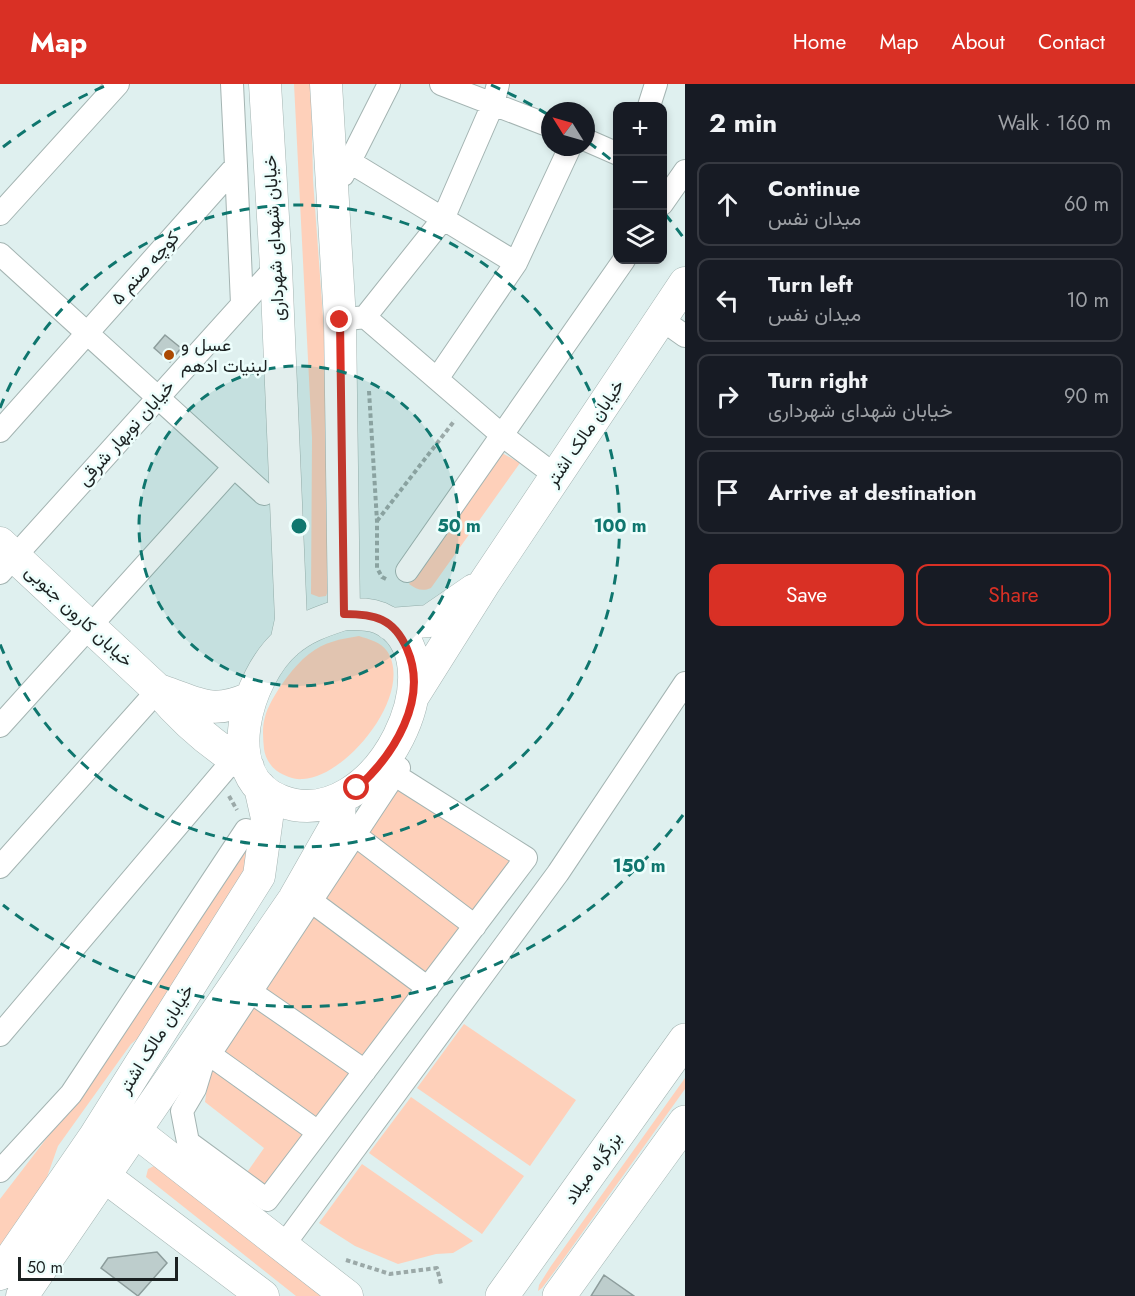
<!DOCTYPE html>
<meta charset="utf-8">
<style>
:root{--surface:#171b24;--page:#242831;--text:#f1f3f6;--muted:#9ea1a6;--line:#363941;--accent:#d93025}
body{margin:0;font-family:Jost,Vazirmatn,sans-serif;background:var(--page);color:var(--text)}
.controls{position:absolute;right:18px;top:18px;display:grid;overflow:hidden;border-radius:12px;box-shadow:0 3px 9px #0003}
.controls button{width:54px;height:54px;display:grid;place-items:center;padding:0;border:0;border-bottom:2px solid var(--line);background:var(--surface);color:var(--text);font:30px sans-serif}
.compass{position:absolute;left:541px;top:18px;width:54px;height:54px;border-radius:50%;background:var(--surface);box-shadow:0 3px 9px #0003;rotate:307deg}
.scale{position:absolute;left:18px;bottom:15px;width:160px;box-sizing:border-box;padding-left:6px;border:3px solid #1b2121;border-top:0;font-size:16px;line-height:21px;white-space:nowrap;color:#1b2121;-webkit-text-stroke:4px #edfefc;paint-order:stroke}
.stop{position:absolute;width:18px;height:18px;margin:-14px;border:4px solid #d93025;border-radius:50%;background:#fff}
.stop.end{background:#d93025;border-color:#fff;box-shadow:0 2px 6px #0008}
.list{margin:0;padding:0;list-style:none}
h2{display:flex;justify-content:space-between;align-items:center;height:78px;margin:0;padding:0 24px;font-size:26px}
h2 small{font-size:20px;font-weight:400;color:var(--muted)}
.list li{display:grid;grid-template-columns:39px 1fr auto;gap:18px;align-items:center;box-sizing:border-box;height:84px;margin:0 12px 12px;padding:0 12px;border:2px solid var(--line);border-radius:12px}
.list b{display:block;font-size:22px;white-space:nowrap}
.list p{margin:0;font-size:20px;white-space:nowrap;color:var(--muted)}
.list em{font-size:20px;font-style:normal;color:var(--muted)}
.actions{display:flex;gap:12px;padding:18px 24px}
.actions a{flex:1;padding:14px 0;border:2px solid var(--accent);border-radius:12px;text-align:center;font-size:21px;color:var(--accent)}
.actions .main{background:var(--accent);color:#fff}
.icon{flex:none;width:33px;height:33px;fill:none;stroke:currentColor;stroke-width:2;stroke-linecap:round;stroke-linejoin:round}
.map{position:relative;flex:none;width:685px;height:1212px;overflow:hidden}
header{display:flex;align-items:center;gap:36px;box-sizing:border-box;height:84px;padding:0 30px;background:var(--accent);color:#fff}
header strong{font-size:28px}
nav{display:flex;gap:33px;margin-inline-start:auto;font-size:21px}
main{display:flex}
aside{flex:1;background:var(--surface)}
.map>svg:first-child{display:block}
.green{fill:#fed0ba}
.building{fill:#bdcdcc;stroke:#8d9d9c;stroke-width:1.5}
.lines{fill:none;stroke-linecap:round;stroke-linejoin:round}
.street-casing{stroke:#a4b4b2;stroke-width:24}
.secondary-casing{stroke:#a4b4b2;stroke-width:33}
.highway-casing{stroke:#a4b4b2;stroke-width:34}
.path{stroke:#9ba9a8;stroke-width:4;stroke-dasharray:4.5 3;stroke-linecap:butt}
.street{stroke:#fff;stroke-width:22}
.secondary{stroke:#fff;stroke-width:32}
.highway{stroke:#fff;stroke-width:33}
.route{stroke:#d93025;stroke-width:8}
.ring{fill:none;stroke:#0f766e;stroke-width:3;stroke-dasharray:10 8}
.poi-dot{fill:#ab4a02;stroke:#edfefc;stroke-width:2}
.labels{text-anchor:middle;stroke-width:5;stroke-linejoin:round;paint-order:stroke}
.street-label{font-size:18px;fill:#1b2121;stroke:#edfefc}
.poi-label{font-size:18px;fill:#1b2121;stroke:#edfefc;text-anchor:start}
.centre{fill:#0f766e;stroke:#edfefc;stroke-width:3}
.ring-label{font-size:18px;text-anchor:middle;font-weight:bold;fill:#0f766e;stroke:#edfefc;stroke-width:5;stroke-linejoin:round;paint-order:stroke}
</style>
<header>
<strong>Map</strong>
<nav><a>Home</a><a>Map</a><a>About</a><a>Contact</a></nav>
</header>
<main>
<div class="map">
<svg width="685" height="1212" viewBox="0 0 685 1212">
<rect width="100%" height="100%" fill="#dff0ef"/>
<path class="green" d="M294 0H311L313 96 325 260 329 504 326 512 319 513 311 510 312 354Z
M502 369 520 379 431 504C422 508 416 505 409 500Z
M359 552C368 555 381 558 387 567 415 609 347 693 303 695 294 696 285 692 277 687 270 682 265 673 264 665 263 654 262 643 265 633 270 614 293 582 309 570 324 558 340 555 359 552Z
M397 696 521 774 474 837 361 752Z
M251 757V795L172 925 131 960 58 1062 41 1110 0 1170V1115L89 999Z
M356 757 471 842 427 899 317 816Z
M313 820 423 904 364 983 255 908Z
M252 913 360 987 317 1044 214 970Z
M464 940 576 1016 530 1082 417 1004Z
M211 974 314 1049 267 1111 243 1094 264 1064 205 1018Z
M685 994V1005L557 1184 542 1204 538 1207 539 1201 551 1182Z
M411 1013 524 1092 482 1150 369 1069Z
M158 1080 328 1212H296L146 1093 148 1085Z
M362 1080 473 1157 453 1169 436 1170 398 1180 355 1162 319 1139Z"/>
<path class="building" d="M165 251 181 264 170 278 154 264Z
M157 1168 167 1179 138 1212 101 1184 108 1174Z
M604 1191 634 1212H591Z"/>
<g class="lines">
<defs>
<path id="street" d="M441 0 550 42
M649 22 656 0
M586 56 618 70
M350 78 516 179
M236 82 242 220
M343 91 389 0
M662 120 685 87
M0 130 118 0
M0 170 264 410
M365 233 443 135 493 20 498 0
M661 235 685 252
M340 236 365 233 503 352 556 392
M437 295 516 179 570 63
M0 347 236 82 232 0
M407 487 624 176
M0 489 276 183
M0 642 234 383
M395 691 526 774 267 1116 188 1058 182 1027 195 1005 202 982 399 684
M355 751 475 842
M0 783 158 606
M311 817 428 904
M251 908 365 987
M0 951 234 675
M209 970 318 1048
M0 1087 71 1010 246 746
M283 1162 558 789 685 599"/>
<path id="secondary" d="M265 0 276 183 291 536 286 559
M326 0 340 236 344 530
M0 459 158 606C183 636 214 663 248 683
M344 530C356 530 368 529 380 534 464 571 378 754 281 717 216 693 247 592 287 558 304 543 323 537 344 530Z
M390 540 429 537 474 506
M162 607C199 620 212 631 250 614
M412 614 485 498 685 199
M113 1050 135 1047 347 1212
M100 1074 104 1092 263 1212
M0 1190 95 1052 259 792 267 734 260 703
M22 1212 294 815 339 736 340 716"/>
<path id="highway" d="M502 1212 685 956
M559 1212 685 1038"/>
</defs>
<use href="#street" class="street-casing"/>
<use href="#secondary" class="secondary-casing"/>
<use href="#highway" class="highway-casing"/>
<path class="path" d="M369 307 377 437V484L382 493 388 496
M377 437 455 336
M229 712 237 726
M346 1176 390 1190 437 1184 441 1200"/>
<use href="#street" class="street"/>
<use href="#secondary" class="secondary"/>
<use href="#highway" class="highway"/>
</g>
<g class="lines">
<path class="route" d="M340 236 344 530C374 530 394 534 407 565 429 615 394 671 357 704"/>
</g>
<circle cx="299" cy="442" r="160" fill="#0f766e" fill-opacity=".12"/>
<g class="ring">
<circle cx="299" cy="442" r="160"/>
<path d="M0 324A321 321 0 1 1 0 560"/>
<path d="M683 731A481 481 0 0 1 3 821M3 63A481 481 0 0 1 107 1M491 1A481 481 0 0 1 547 30M588 58A481 481 0 0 1 615 79M665 130A481 481 0 0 1 683 153"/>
</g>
<circle class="poi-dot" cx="169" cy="271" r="6"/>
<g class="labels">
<g class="street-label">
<text transform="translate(274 154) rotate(-93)" y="6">خیابان شهدای شهرداری</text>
<text transform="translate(145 184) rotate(-48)" y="6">کوچه صنم ۵</text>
<text transform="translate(126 349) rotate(-48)" y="6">خیابان نوبهار شرقی</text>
<text transform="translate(585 349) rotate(-56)" y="6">خیابان مالک اشتر</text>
<text transform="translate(79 532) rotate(43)" y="6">خیابان کارون جنوبی</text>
<text transform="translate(156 955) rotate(-58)" y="6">خیابان مالک اشتر</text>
<text transform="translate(593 1084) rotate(-54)" y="6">بزرگراه میلاد</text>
</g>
<g class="poi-label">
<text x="181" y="267">عسل و<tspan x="181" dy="21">لبنیات ادهم</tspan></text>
</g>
</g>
<circle cx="299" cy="442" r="9" class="centre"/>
<g class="ring-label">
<text x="459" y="448">50 m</text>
<text x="620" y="448">100 m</text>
<text x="639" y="788">150 m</text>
</g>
</svg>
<div class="controls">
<button>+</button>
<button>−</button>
<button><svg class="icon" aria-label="layers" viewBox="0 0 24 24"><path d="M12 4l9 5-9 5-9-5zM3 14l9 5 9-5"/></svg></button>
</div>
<svg class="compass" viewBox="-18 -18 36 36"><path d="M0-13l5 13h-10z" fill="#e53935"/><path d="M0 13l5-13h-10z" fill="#9ea1a6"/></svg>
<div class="scale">50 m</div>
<div class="stop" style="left:357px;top:704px"></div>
<div class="stop end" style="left:340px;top:236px"></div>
</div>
<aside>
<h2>2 min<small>Walk · 160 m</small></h2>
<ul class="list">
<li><svg class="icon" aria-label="ahead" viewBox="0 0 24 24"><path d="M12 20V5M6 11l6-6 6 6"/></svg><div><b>Continue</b><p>میدان نفس</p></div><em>60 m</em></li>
<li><svg class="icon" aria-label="left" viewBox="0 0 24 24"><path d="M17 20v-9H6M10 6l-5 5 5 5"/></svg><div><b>Turn left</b><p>میدان نفس</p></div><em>10 m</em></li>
<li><svg class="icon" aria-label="right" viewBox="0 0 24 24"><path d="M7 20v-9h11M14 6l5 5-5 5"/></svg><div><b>Turn right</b><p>خیابان شهدای شهرداری</p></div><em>90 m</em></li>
<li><svg class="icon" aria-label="arrive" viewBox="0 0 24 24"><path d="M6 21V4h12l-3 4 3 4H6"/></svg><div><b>Arrive at destination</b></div></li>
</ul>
<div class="actions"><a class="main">Save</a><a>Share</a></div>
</aside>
</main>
